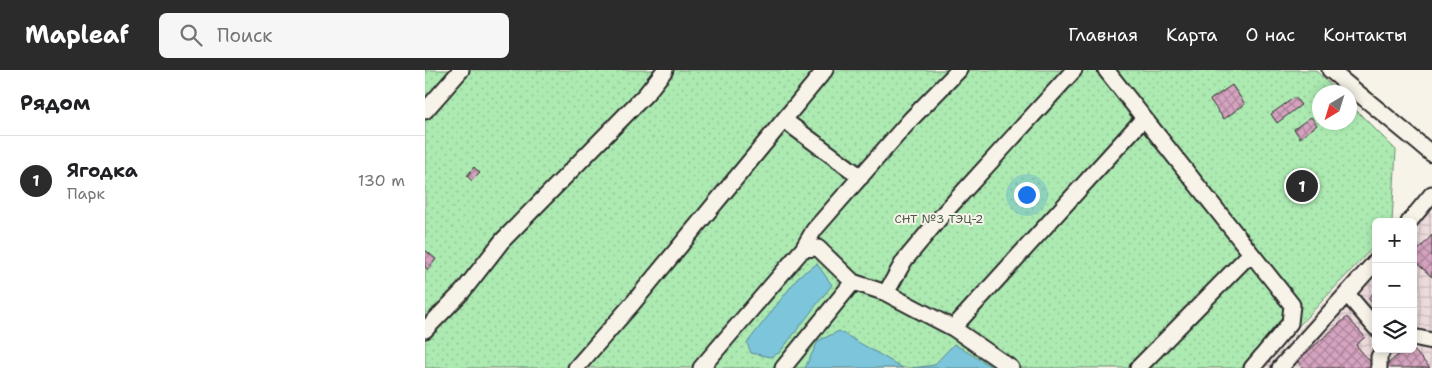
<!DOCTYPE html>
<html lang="ru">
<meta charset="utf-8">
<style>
:root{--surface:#fff;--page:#f6f6f6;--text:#202124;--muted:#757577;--line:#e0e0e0;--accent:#2b2b2b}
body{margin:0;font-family:"Shantell Sans",sans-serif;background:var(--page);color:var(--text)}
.controls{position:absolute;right:15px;bottom:15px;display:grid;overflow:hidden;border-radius:8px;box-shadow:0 2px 8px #0003}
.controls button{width:45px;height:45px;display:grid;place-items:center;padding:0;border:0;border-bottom:1px solid var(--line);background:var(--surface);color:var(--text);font:25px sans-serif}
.compass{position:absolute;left:887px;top:15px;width:45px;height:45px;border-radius:50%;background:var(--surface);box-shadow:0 2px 8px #0003;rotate:218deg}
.you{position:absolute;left:601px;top:124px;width:18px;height:18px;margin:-12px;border:4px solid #fff;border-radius:50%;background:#1a73e8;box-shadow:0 0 0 8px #1a73e833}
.badge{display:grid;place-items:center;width:32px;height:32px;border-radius:50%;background:var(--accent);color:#fff;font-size:16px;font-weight:700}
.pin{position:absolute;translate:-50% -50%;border:2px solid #fff;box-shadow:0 1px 5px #0006}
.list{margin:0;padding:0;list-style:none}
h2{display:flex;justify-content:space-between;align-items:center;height:65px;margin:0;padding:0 20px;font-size:21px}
h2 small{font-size:16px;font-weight:400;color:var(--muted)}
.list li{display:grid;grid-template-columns:32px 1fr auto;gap:15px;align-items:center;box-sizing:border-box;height:90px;padding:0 20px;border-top:1px solid var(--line)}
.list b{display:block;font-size:19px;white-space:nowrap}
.list p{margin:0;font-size:16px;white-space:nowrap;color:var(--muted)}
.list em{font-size:16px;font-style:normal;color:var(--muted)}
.icon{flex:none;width:28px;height:28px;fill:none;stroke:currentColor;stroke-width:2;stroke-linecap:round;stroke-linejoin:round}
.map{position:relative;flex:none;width:1007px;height:298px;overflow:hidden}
header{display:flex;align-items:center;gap:30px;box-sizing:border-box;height:70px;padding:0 25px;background:var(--accent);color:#fff}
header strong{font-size:24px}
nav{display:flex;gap:28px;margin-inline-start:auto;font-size:18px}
.search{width:350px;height:45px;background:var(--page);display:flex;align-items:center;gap:12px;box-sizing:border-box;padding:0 18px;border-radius:8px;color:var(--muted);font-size:19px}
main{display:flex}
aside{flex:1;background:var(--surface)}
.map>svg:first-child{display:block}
.industrial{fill:url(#industrial-grid)}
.garden{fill:url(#garden-dots);stroke:#6c8a6e}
.water{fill:#7bc5db;stroke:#5b8795}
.building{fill:url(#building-cross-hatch);stroke:#2b2b2b}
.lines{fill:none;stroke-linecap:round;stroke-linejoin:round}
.minor-casing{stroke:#2b2b2b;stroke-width:19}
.minor{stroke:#f7f3e8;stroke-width:15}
.labels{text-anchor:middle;stroke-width:4;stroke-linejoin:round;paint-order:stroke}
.park-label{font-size:12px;fill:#4b5b4d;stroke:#f7f3e8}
</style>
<header>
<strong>Mapleaf</strong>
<div class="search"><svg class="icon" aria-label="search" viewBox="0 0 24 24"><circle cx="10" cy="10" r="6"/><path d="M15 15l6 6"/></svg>Поиск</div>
<nav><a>Главная</a><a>Карта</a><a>О нас</a><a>Контакты</a></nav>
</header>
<main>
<aside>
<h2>Рядом<small></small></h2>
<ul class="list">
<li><span class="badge">1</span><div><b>Ягодка</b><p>Парк</p></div><em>130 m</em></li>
</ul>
</aside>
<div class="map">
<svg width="1007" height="298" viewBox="0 0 1007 298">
<defs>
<pattern id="industrial-grid" width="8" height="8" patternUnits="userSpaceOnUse" patternTransform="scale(1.25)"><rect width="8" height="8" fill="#eddbdc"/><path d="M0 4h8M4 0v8" fill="none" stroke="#cbbcbd"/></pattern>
<pattern id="garden-dots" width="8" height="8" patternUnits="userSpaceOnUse" patternTransform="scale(1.25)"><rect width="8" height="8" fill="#aceab2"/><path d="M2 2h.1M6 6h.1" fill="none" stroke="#94c999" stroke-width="1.8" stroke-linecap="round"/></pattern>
<pattern id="building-cross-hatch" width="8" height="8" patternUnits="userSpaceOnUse" patternTransform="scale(1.25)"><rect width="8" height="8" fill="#d5a3bf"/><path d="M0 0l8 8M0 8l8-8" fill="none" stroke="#ad859b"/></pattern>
</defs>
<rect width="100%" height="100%" fill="#f7f3e8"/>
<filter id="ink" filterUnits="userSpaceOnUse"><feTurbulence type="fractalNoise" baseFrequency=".02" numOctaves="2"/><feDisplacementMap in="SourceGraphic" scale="10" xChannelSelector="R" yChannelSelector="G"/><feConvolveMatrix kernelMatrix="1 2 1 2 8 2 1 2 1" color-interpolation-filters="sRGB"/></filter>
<g filter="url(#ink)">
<path class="industrial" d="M1007 138V298H839L951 176V279H988V158Z"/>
<path class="garden" d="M0 0H890L913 22H894V52H924L925 34 971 80 967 152H951V174L834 298H0Z"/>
<path class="water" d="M392 194 407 215 354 283 345 287 326 283 322 273 375 205Z
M414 261 478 298H380L393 271Z
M529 274 565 296 566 298H488L509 295Z"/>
<path class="building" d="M807 15 820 34 799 49 785 30Z
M870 27 876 35 852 53 846 44Z
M886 47 892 55 875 68 869 59Z
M49 97 55 103 47 111 42 106Z
M1007 165V207L988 190V186Z
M0 180 11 189 3 200 0 197Z
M951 221V237L943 228Z
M922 247 940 267 931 275 948 295 945 298H878L872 291Z
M979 279H988L1005 298H965L962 295Z"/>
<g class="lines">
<defs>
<path id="minor" d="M681 0 867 235 865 253 827 298
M905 0 1007 84
M0 41 36 0
M359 50 436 107
M984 152 1007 124
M378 179 393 178 428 212 461 223 528 258 586 298
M461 223 479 191 519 143 649 0
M922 224 951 258
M528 258 719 48
M0 260 38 221 77 171 221 24 240 0
M988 267 1007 271
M151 298 208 233 400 0
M276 298 378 179 389 160 486 49 534 0
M358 298 428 212
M713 298 826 183
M855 298 951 191
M954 298V287L958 279"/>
</defs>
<use href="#minor" class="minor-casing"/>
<use href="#minor" class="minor"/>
</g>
</g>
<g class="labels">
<g class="park-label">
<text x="514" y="153">СНТ №3 ТЭЦ-2</text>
</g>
</g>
</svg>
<div class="controls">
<button>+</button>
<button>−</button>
<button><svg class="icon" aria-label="layers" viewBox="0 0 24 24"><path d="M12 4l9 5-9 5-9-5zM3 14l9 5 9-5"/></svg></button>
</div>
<svg class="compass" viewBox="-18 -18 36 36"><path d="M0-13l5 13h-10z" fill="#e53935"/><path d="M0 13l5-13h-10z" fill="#757577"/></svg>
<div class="you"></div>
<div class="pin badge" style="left:877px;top:116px">1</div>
</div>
</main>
